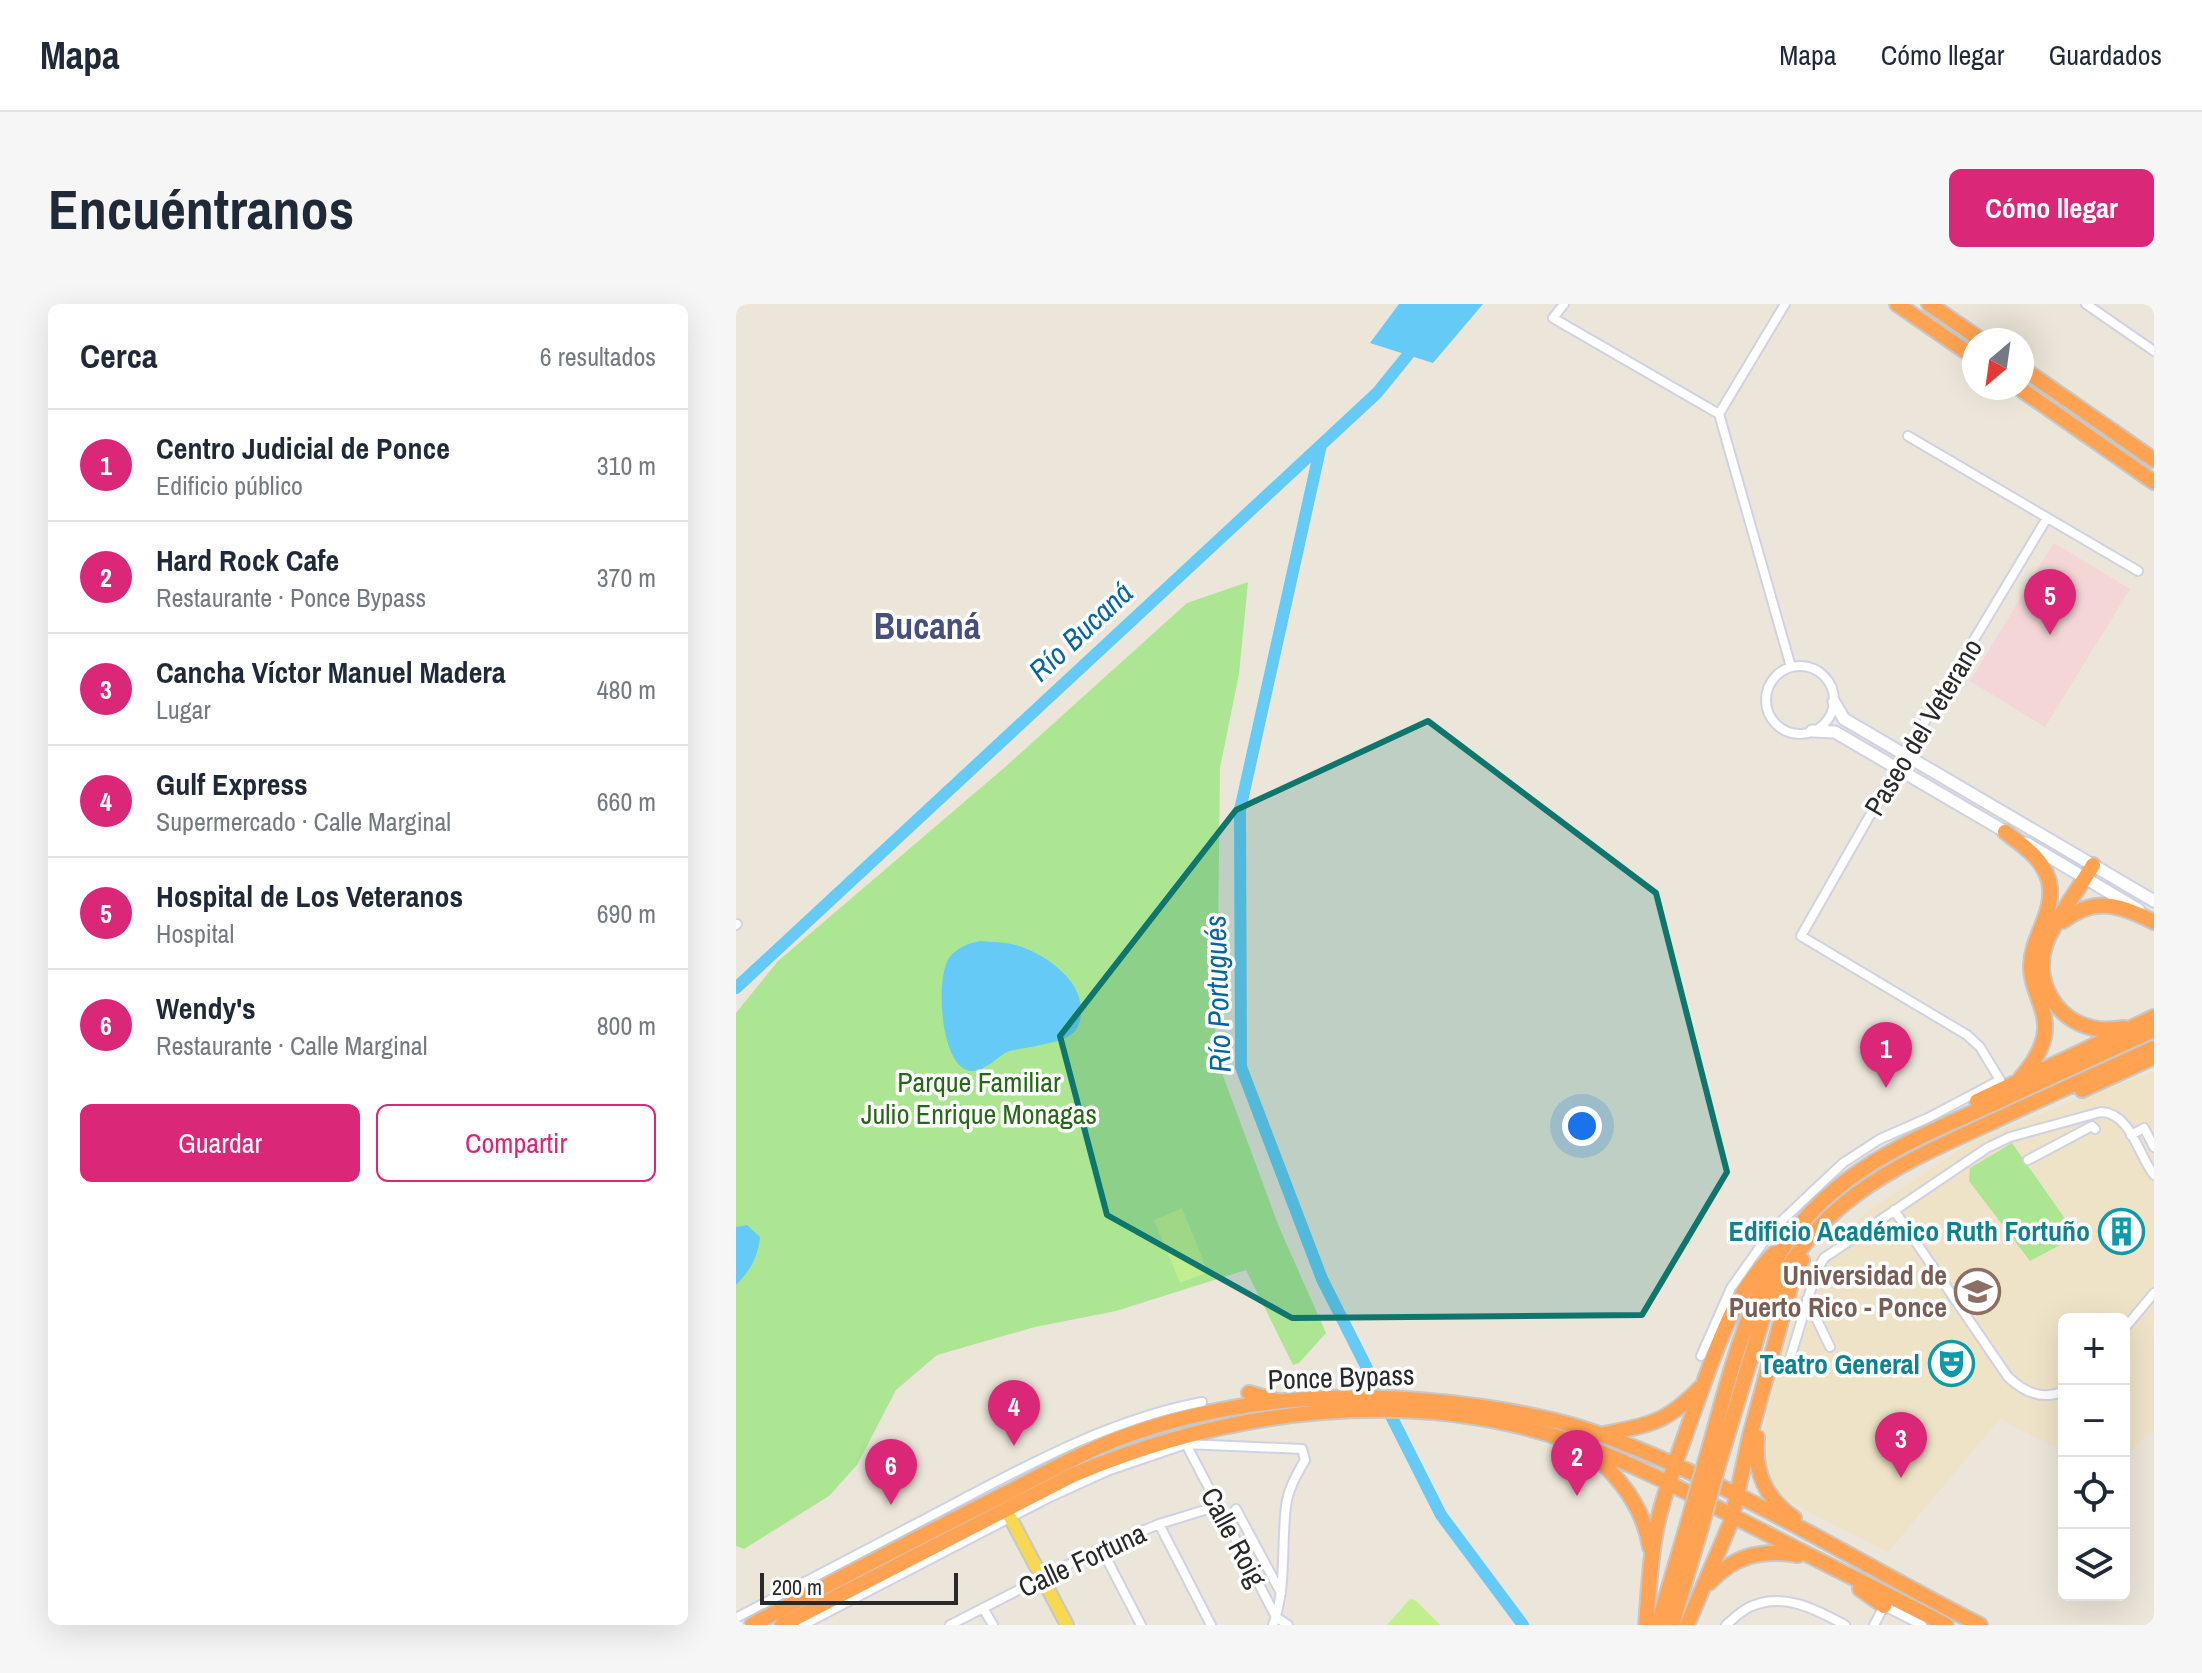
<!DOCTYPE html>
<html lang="es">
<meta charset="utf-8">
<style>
:root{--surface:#fff;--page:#f6f6f7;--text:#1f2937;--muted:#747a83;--line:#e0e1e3;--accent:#db2777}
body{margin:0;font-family:"Archivo Narrow",sans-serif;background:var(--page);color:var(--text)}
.controls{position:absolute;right:24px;bottom:24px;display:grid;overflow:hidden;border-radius:12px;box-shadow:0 8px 32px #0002}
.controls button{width:72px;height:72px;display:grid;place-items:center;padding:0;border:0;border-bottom:2px solid var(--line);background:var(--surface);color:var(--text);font:40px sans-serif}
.compass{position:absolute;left:1226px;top:24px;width:72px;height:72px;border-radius:50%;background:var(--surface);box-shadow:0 8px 32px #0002;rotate:209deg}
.scale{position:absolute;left:24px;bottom:20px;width:198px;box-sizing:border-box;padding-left:8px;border:4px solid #292929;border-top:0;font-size:22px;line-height:28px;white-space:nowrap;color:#292929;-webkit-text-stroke:6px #fff;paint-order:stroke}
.you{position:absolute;left:846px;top:822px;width:28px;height:28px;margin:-20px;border:6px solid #fff;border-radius:50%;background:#1a73e8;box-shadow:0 0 0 12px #1a73e833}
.badge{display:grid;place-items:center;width:52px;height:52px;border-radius:50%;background:var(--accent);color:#fff;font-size:26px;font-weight:700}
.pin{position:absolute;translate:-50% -66px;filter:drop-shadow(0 2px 4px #0008)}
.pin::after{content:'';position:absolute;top:42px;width:28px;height:24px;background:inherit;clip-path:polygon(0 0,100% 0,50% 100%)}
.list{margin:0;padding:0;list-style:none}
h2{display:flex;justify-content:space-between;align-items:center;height:104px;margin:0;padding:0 32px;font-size:34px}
h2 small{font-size:26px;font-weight:400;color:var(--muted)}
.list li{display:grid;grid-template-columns:52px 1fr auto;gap:24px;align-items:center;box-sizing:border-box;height:112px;padding:0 32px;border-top:2px solid var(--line)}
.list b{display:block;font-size:30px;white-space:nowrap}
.list p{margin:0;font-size:26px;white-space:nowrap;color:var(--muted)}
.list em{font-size:26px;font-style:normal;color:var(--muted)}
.actions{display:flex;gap:16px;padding:24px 32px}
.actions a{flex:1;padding:18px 0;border:2px solid var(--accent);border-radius:12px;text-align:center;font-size:28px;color:var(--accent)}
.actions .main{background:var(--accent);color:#fff}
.icon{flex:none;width:44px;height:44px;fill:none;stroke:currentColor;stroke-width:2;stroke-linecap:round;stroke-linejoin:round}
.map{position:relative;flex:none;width:1418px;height:1321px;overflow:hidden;border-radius:12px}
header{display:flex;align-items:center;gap:48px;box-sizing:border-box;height:112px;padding:0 40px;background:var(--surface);border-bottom:2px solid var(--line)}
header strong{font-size:38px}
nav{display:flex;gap:44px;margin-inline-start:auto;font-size:28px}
.intro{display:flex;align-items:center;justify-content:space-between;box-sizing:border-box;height:192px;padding:0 48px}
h1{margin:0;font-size:56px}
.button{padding:20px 36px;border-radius:12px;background:var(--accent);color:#fff;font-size:28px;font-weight:700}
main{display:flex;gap:48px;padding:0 48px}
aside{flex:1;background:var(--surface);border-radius:12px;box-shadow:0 8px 32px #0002}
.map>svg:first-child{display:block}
.education{fill:#efe3c7}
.medical{fill:#f4d6d6}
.green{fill:#ace692}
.pitch{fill:#c2ef8d}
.water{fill:#65caf5}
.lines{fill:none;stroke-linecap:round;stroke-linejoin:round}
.river{stroke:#65caf5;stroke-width:12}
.street-casing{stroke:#cfd2e3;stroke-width:12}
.secondary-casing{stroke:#cfd2e3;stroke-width:15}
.primary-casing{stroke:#c7c7c7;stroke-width:16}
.highway-casing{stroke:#c7c7c7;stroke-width:18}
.street{stroke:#fff;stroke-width:8}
.secondary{stroke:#fff;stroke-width:11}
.primary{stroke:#f8d752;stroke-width:12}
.highway{stroke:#ffa251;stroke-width:14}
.highway-bridge-casing{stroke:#c7c7c7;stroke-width:18;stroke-linecap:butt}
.highway-bridge{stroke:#ffa251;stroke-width:14}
.marked{fill:#0f766e;fill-opacity:0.2;stroke:#0f766e;stroke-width:6;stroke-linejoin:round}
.labels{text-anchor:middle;stroke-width:7;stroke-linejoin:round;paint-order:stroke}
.street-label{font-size:28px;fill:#292929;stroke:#fff}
.park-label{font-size:28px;fill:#246915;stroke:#fff}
.culture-label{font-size:28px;font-weight:bold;fill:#0d838f;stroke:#fff;text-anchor:end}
.education-label{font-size:28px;font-weight:bold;fill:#785e54;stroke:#fff;text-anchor:end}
.water-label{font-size:30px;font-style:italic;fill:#0666a0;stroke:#fff}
.district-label{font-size:36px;font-weight:bold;fill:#474f7c;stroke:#fff}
</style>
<header>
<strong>Mapa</strong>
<nav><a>Mapa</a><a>Cómo llegar</a><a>Guardados</a></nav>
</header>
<div class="intro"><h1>Encuéntranos</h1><a class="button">Cómo llegar</a></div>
<main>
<aside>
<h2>Cerca<small>6 resultados</small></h2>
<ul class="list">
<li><span class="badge">1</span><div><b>Centro Judicial de Ponce</b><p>Edificio público</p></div><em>310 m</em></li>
<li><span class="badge">2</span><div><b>Hard Rock Cafe</b><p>Restaurante · Ponce Bypass</p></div><em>370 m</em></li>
<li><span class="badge">3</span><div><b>Cancha Víctor Manuel Madera</b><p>Lugar</p></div><em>480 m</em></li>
<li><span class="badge">4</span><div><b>Gulf Express</b><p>Supermercado · Calle Marginal</p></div><em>660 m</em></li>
<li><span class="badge">5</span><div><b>Hospital de Los Veteranos</b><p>Hospital</p></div><em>690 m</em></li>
<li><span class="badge">6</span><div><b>Wendy's</b><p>Restaurante · Calle Marginal</p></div><em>800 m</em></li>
</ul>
<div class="actions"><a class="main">Guardar</a><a>Compartir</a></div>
</aside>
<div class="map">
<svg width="1418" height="1321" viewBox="0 0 1418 1321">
<rect width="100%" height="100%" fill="#ece5d9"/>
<path class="education" d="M1418 768V1130L1414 1128 1388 1154V1015H1328V1148L1264 1115 1152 1248 1046 1194 1036 1180 1029 1159 1028 1124 1040 1068 1074 958 1133 906 1235 838 1332 799Z"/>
<path class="medical" d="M1318 239 1394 285 1309 423 1234 377Z"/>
<path class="green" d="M512 278 503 370 484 464 481 719 476 742 543 923 590 1029 563 1059 557 1061 510 966 380 1007 299 1023 201 1051 160 1086 121 1161 93 1192 8 1245 0 1242V709L42 657 268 464 451 299Z
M1276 839 1341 932 1294 957 1233 877 1234 864Z"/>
<path class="pitch" d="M446 904 472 968 444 979 418 916Z
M674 1295 679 1296 704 1321H651Z"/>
<path class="water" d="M663 0H747L697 59 634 39Z
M244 637C256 638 268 638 280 641 308 650 345 674 345 706 345 716 343 726 333 732 326 737 313 739 304 741 295 744 284 744 274 747 267 749 260 756 254 760 249 763 243 767 237 767 204 768 199 674 213 654 220 644 233 639 244 637Z
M11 921 24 933C22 953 14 967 0 981V923Z"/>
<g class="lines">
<path class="river" d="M585 141 504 506 505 763 586 975 705 1211 787 1321
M0 684 641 89 680 41"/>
<defs>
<path id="street" d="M828 0 817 14 983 110
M1350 0 1418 47
M983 110 1055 363
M983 110 1049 0
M1172 132 1402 267
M1030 396a34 34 0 1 1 68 0a34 34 0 1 1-68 0Z
M0 621 1 620
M1395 831 1408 824 1418 843
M1292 856 1356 822 1359 825
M1158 906 1272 1073C1288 1088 1306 1097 1328 1087
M1071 995 1094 1043
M1388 1025 1418 989
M965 1052 995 984 1036 926 1107 859 1144 835 1192 814 1264 776 1244 743 1231 731 1065 632 1161 464 1311 214
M1051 1065 1080 968 1088 954 1251 844 1274 833 1365 808C1395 809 1402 851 1418 871
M450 1140 540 1313 552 1321
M500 1205 545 1289
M423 1220 475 1321
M365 1244 405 1321
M247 1304 257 1321
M0 1314C71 1277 141 1240 212 1203 293 1160 376 1115 466 1098
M67 1321 314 1193 371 1167 450 1140 566 1145 569 1156C561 1170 552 1185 550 1202 545 1242 551 1283 537 1321
M214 1321 365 1244 423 1220 482 1202
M990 1321C997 1315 1007 1305 1016 1302 1049 1288 1081 1306 1109 1321
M1138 1321 1148 1302 1186 1321"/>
<path id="secondary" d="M1098 398 1108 415 1418 597
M1076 427 1099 428 1275 531
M1290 539 1403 606"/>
<path id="primary" d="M267 1200 331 1321"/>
<path id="highway" d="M1161 0 1238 53
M1193 0 1245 36
M1286 64 1418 156
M1283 84 1418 178
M1269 528C1287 542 1306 553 1313 577 1320 608 1296 631 1295 661 1294 686 1314 707 1308 733 1304 750 1295 762 1284 775
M1357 561C1345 582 1315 621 1309 642 1298 678 1320 716 1357 724 1367 727 1378 725 1388 724
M1327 617C1359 592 1385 601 1418 618
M1346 786 1418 753
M1241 797 1418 713
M513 1089 538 1096
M868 1130C916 1120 930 1119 965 1083
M1021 1133C1018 1168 1029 1194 1058 1214
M855 1147C884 1176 907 1201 914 1243
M970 1156C989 1090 1004 1021 1037 961 1086 870 1174 837 1263 797 1315 773 1366 749 1418 726
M982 1162 1028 1010C1075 898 1154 864 1258 817 1311 792 1365 768 1418 744
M973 1279C999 1251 1025 1245 1062 1251
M1124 1285 1148 1302
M16 1321C96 1278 177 1236 259 1195 300 1175 341 1150 384 1134 499 1091 626 1085 746 1103 786 1109 825 1116 863 1130 996 1178 1118 1257 1244 1321
M46 1321 337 1171C493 1105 676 1080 840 1139 905 1162 965 1196 1026 1227 1087 1259 1149 1289 1210 1321
M910 1321C913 1287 914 1251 922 1217 930 1181 944 1147 956 1112 976 1058 995 989 1039 949
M922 1321 952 1219
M936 1321 965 1224
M951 1321 995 1218 1014 1132 1057 973 1066 956"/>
</defs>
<use href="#street" class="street-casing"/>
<use href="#secondary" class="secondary-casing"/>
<use href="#primary" class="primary-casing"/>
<use href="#highway" class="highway-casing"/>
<use href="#street" class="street"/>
<use href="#secondary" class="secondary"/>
<use href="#primary" class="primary"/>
<use href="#highway" class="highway"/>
<defs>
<path id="highway-bridge" d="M952 1219 970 1156
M965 1224 982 1162"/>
</defs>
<use href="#highway-bridge" class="highway-bridge-casing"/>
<use href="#highway-bridge" class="highway-bridge"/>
</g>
<path class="marked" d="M692 417 920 589 991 868 906 1011 556 1014 371 911 324 732 500 506Z"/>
<defs>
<symbol id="building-ring" viewBox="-11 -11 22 22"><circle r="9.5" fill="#fff" stroke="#0f9aa8" stroke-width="1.5"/><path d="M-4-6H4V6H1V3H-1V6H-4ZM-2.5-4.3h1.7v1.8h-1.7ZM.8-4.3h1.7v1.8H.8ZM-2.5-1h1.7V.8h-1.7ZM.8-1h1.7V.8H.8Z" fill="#0f9aa8"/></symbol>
<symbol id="university-ring" viewBox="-11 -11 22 22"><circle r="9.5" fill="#fff" stroke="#8d6e63" stroke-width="1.5"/><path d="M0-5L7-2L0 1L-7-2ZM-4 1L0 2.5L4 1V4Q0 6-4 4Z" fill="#8d6e63"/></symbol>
<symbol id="theatre-ring" viewBox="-11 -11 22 22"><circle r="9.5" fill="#fff" stroke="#0f9aa8" stroke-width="1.5"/><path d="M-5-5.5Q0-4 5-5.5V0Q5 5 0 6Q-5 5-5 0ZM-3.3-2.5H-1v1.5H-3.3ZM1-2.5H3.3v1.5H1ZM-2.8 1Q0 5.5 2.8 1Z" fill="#0f9aa8"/></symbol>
</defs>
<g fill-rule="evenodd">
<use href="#building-ring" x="1360" y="902" width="51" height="51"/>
<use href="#university-ring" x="1216" y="962" width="51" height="51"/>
<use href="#theatre-ring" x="1190" y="1034" width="51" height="51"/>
</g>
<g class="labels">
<g class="street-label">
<text transform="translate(1187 423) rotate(-59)" y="10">Paseo del Veterano</text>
<text transform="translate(605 1073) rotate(-2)" y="10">Ponce Bypass</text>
<text transform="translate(498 1233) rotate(62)" y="10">Calle Roig</text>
<text transform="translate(346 1256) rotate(-25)" y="10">Calle Fortuna</text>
</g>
<g class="park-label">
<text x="243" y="788">Parque Familiar<tspan x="243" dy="32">Julio Enrique Monagas</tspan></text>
</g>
<g class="culture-label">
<text x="1354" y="937">Edificio Académico Ruth Fortuño</text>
<text x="1184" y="1070">Teatro General</text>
</g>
<g class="education-label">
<text x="1211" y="981">Universidad de<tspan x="1211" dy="32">Puerto Rico - Ponce</tspan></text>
</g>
<g class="water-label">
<text transform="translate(345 328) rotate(-43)" y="10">Río Bucaná</text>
<text transform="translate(482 690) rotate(-92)" y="10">Río Portugués</text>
</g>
<g class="district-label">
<text x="191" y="335">Bucaná</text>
</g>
</g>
</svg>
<div class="controls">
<button>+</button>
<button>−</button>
<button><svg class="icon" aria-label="locate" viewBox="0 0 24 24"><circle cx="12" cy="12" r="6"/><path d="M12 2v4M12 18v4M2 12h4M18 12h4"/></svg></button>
<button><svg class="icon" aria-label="layers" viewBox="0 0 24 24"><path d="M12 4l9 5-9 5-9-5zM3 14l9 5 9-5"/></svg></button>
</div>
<svg class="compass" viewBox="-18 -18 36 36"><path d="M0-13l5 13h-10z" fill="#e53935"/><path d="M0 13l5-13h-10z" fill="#747a83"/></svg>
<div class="scale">200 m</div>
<div class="you"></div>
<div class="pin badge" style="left:1150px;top:784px">1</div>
<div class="pin badge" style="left:841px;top:1192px">2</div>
<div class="pin badge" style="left:1165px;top:1174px">3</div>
<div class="pin badge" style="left:278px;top:1142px">4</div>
<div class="pin badge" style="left:1314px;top:331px">5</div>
<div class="pin badge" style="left:155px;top:1201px">6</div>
</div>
</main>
